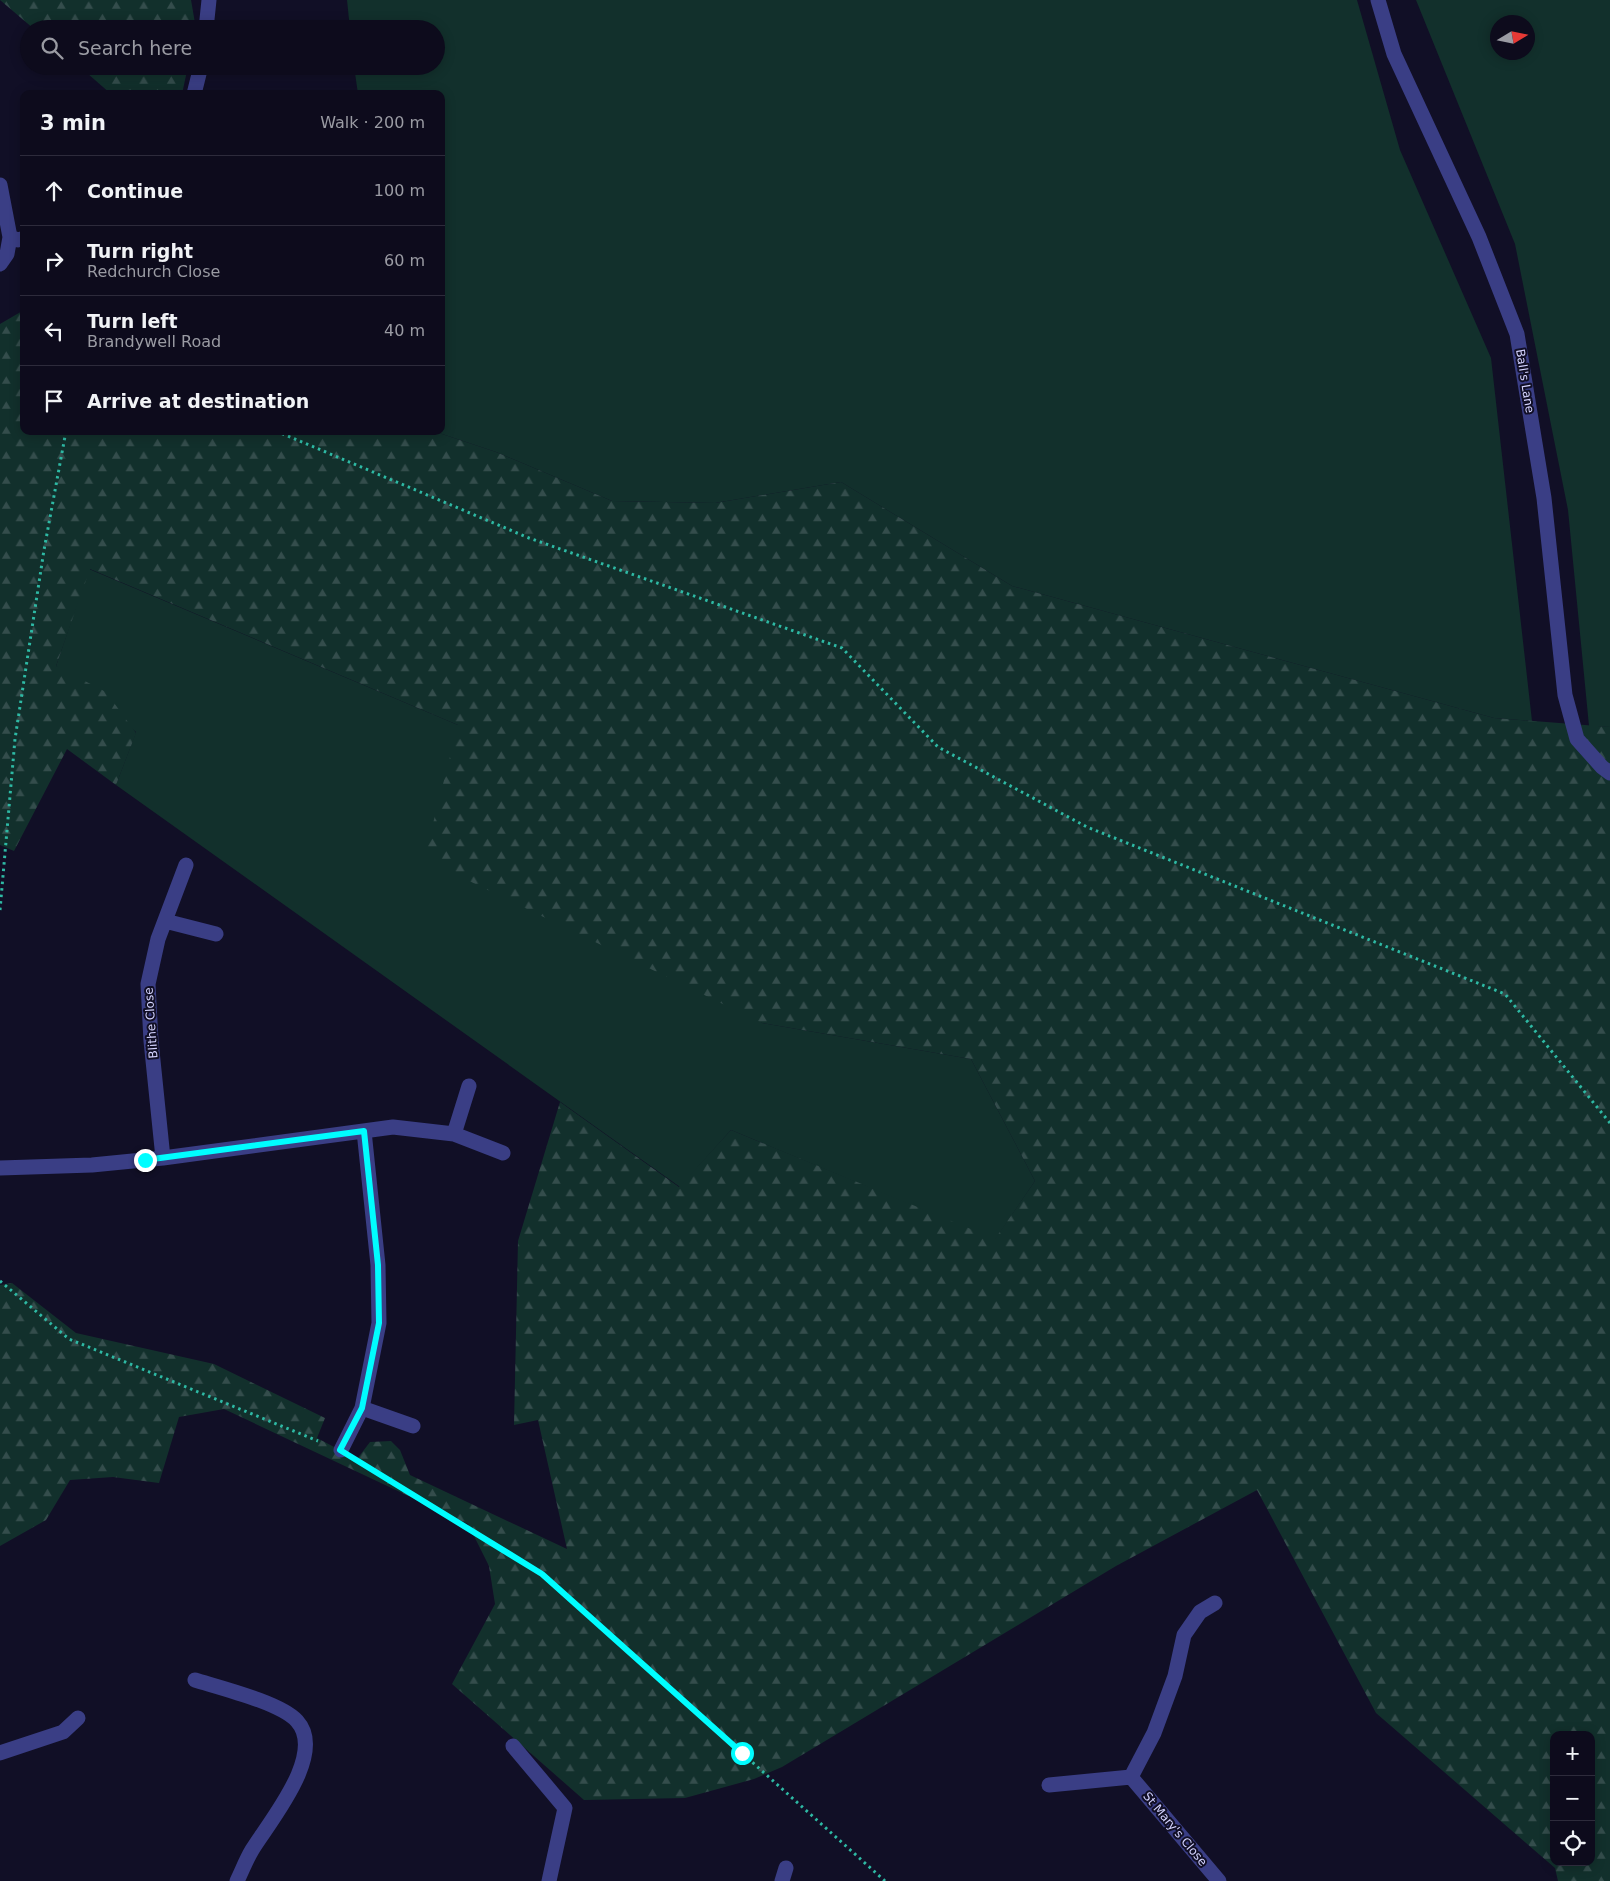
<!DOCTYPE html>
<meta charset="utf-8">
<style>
:root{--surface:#0d0b1c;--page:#161425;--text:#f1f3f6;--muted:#9a9ba3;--line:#2d2b3b}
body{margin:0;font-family:"DejaVu Sans",sans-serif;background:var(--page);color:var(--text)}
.controls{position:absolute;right:15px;bottom:15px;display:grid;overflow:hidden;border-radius:10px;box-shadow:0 2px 12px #0003}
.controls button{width:45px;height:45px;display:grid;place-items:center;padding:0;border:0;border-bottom:1px solid var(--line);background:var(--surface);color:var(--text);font:25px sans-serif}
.compass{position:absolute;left:1490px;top:15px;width:45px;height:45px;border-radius:50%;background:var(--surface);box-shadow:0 2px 12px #0003;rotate:80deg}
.stop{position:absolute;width:15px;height:15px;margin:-11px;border:4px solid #00fdff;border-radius:50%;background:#fff}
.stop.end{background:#00fdff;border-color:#fff;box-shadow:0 1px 5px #0008}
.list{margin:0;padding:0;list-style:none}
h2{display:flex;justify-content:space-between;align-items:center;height:65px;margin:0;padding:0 20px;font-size:21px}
h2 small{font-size:16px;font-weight:400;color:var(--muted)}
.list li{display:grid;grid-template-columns:32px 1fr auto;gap:15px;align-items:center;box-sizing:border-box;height:70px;padding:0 20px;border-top:1px solid var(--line)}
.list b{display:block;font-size:19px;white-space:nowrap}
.list p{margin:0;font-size:16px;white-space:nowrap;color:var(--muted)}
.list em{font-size:16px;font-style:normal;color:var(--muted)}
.icon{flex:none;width:28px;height:28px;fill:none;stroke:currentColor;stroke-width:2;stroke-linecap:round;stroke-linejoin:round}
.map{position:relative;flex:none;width:1610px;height:1881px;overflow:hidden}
.search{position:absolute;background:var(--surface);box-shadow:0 2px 12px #0003;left:20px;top:20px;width:425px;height:55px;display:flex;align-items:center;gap:12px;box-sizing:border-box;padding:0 18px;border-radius:28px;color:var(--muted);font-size:19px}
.panel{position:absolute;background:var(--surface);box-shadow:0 2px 12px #0003;left:20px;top:90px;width:425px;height:345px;border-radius:10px}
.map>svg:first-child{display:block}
.grass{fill:#12302c;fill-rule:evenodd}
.forest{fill:url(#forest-firs);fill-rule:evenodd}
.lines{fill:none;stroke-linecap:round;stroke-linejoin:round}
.path{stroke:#2eb9a4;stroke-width:3;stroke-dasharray:2.5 4;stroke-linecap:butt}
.minor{stroke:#3a3e85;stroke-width:15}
.route{stroke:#00fdff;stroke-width:6}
.labels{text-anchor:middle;stroke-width:4;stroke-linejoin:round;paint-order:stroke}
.street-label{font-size:12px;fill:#d5d4ff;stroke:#110f26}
</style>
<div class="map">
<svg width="1610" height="1881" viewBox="0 0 1610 1881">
<defs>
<pattern id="forest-firs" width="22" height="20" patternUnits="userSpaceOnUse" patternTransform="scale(1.25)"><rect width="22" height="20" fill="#12302c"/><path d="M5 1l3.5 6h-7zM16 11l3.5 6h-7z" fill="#344d4c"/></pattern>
</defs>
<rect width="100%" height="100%" fill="#110f26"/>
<path class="grass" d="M347 0H1357L1400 150 1491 358 1532 721 1494 718 1012 586 841 482 715 503 612 501 496 452 433 431H441V94H358L354 66H436V29H350Z
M1416 0H1610V727L1589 726 1568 510 1515 244ZM1498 22H1528V52H1498Z
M89 569 458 725 762 1023 971 1059 1035 1181 995 1240 731 1130 680 1187 116 785 136 732 56 666Z"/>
<path class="forest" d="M0 0H191L196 29H34Z
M79 66H188L182 94H111Z
M24 310V431H433L496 452 612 501 715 503 841 482 1012 586 1494 718 1610 727V1881H1558L1555 1868 1376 1713 1257 1490 1116 1566 782 1767 754 1779 685 1798 584 1800 452 1684 495 1604 489 1566 468 1524 224 1409 179 1417 159 1483 113 1477 70 1480 46 1520 0 1546V1285L12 1283 76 1333 214 1364 325 1418 317 1438 357 1459 370 1442 391 1441 400 1450 410 1475 567 1549 538 1420 514 1425 518 1241 560 1102 679 1187 731 1130 995 1239 1035 1181 971 1059 762 1023 424 859 458 725 90 569 56 666 106 692 136 733 116 785 67 749 14 851 0 845V324ZM1554 1735H1591V1862H1554Z"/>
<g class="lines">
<path class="path" d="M276 431 529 538 842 648 938 747 1087 827 1505 994 1610 1123
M0 910 15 739 44 550 66 431
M0 1281 69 1339 318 1441
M362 1463 542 1574 885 1881"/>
<path class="minor" d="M1378 0 1394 54 1479 237 1517 334 1544 498 1565 695 1577 739 1602 767 1610 773
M206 29 209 0
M194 94 201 66
M0 185 10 237 18 240 24 238
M0 264 7 254 10 237
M165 921 216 934
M454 1134 469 1086
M163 1158 151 1041 148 984 158 939 186 865
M0 1168 92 1165 163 1158 393 1127 454 1134 503 1153
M362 1408 413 1426
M341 1450 362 1408 379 1323 378 1265 364 1131
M195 1680C221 1688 281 1703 297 1721 327 1754 269 1822 252 1850 246 1860 242 1871 237 1881
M513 1746 565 1808 549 1881
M0 1753 63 1732 78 1718
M1131 1777 1219 1881
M1049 1785 1131 1777 1154 1733 1175 1676 1184 1635 1200 1612 1215 1603
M782 1881 786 1868"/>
</g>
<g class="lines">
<path class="route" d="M145 1160 364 1131 378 1265 379 1323 362 1408 340 1450 542 1574 742 1753"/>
</g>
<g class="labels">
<g class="street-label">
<text transform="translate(1525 381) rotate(81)" y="4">Ball's Lane</text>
<text transform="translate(151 1023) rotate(-94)" y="4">Blithe Close</text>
<text transform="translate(1175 1829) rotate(50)" y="4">St Mary's Close</text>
</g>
</g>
</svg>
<div class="controls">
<button>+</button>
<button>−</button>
<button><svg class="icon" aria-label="locate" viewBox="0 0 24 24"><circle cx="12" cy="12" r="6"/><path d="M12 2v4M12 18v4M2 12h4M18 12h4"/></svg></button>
</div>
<svg class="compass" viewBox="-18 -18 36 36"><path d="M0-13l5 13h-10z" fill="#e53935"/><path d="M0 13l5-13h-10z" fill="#9a9ba3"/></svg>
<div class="stop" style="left:742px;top:1753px"></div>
<div class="stop end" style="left:145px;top:1160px"></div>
<div class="search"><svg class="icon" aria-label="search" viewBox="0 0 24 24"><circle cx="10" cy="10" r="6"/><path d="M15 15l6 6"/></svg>Search here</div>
<section class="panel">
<h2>3 min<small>Walk · 200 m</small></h2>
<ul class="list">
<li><svg class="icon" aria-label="ahead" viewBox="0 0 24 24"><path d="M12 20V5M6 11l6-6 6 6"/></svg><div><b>Continue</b></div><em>100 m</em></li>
<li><svg class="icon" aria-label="right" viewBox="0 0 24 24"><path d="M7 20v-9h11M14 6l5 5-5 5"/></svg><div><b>Turn right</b><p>Redchurch Close</p></div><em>60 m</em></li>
<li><svg class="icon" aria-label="left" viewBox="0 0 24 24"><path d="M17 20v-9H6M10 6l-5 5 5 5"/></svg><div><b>Turn left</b><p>Brandywell Road</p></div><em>40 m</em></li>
<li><svg class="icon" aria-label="arrive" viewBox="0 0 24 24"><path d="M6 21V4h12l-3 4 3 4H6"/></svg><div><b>Arrive at destination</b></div></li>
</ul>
</section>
</div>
